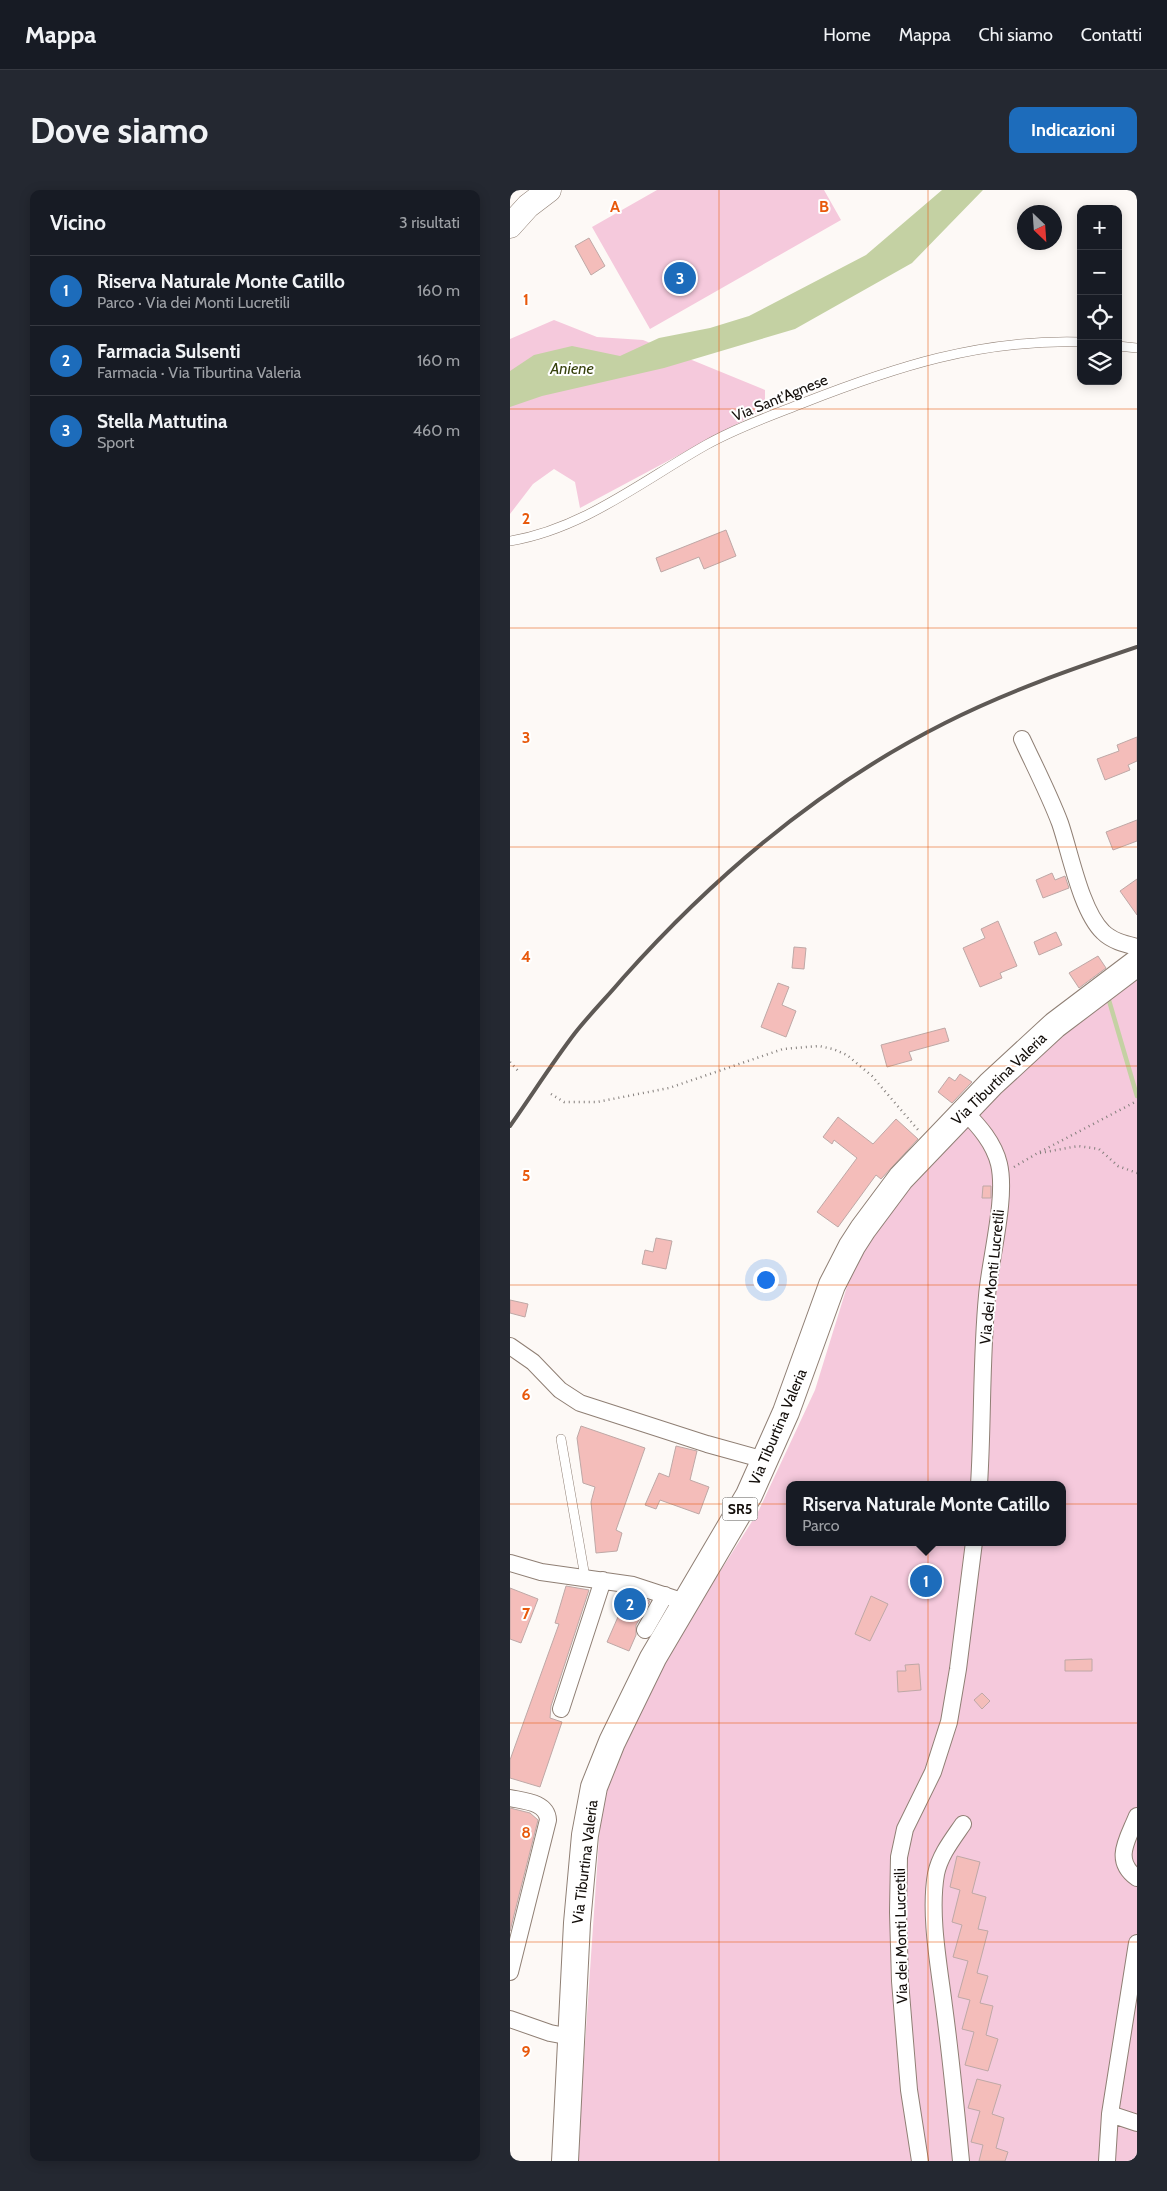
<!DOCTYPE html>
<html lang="it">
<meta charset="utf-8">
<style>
:root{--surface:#171b24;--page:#242831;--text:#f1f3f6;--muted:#9ea1a6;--line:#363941;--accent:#1d6cbb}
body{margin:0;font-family:Cabin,sans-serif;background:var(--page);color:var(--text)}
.controls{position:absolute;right:15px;top:15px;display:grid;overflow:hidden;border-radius:10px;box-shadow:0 2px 12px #0003}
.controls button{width:45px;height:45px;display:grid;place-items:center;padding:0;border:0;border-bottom:1px solid var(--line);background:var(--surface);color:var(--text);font:25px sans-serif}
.compass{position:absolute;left:507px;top:15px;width:45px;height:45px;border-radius:50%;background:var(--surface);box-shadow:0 2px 12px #0003;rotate:155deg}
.you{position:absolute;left:255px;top:1089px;width:18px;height:18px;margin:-12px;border:4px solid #fff;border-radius:50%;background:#1a73e8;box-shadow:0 0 0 8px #1a73e833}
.badge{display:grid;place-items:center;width:32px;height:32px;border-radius:50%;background:var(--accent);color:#fff;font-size:16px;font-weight:700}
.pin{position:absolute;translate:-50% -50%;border:2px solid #fff;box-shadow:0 1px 5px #0006}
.popup{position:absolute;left:276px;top:1291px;width:280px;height:65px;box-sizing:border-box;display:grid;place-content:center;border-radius:10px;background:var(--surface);filter:drop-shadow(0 1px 4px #0005);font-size:16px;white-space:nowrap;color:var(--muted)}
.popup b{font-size:19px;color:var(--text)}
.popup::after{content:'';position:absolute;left:50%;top:100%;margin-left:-10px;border:10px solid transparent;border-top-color:var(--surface)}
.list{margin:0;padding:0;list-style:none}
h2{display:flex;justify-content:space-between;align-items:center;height:65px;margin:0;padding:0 20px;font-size:21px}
h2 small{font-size:16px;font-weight:400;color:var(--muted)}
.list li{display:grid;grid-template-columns:32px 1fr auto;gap:15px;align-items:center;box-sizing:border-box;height:70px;padding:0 20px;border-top:1px solid var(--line)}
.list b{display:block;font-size:19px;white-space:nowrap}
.list p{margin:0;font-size:16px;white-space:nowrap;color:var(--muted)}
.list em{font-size:16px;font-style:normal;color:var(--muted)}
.icon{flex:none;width:28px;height:28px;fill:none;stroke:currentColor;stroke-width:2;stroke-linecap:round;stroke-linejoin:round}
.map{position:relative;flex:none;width:627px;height:1971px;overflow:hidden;border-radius:10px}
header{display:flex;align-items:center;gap:30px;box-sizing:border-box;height:70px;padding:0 25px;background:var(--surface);border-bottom:1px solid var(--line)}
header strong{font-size:24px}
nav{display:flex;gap:28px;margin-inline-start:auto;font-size:18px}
.intro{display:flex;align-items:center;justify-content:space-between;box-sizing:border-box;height:120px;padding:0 30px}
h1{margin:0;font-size:35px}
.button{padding:12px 22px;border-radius:10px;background:var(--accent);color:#fff;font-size:18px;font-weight:700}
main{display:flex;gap:30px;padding:0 30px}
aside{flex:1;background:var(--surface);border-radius:10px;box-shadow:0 2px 12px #0003}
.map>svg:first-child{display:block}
.green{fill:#f5c9dc;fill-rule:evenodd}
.water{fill:#c4d1a3}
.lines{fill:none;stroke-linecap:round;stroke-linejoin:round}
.stream{stroke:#c4d1a3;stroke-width:4.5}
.building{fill:#f4bdba;stroke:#bea8a6}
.service-casing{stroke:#8f7f74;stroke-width:10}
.minor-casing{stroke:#8f7f74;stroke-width:18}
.secondary-casing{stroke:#8f7f74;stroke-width:25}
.primary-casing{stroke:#8f7f74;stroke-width:28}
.path{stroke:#847f7c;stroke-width:2.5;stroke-dasharray:1 4;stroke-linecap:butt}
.service{stroke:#fff;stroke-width:9}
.minor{stroke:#fff;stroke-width:16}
.secondary{stroke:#fff;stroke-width:24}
.primary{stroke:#fff;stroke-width:26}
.rail{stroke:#5e5955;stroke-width:4}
.grid{fill:none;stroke:#e8590c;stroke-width:1;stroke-opacity:0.55}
.labels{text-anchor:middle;stroke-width:4;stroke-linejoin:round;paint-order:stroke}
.shield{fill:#fff;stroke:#595653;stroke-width:1}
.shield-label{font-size:14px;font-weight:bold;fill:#120d09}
.street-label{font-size:15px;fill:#120d09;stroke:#fff}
.water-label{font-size:16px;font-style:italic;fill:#36410c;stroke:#fff}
.grid-label{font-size:16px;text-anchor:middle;font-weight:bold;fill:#e8590c;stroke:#fff;stroke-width:4;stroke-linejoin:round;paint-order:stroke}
</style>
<header>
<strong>Mappa</strong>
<nav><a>Home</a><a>Mappa</a><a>Chi siamo</a><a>Contatti</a></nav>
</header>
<div class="intro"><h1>Dove siamo</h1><a class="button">Indicazioni</a></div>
<main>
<aside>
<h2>Vicino<small>3 risultati</small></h2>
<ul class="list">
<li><span class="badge">1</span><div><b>Riserva Naturale Monte Catillo</b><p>Parco · Via dei Monti Lucretili</p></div><em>160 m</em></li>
<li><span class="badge">2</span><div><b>Farmacia Sulsenti</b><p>Farmacia · Via Tiburtina Valeria</p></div><em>160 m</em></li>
<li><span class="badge">3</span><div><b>Stella Mattutina</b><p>Sport</p></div><em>460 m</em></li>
</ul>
</aside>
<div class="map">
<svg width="627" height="1971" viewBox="0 0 627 1971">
<rect width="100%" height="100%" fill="#fdf9f6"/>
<path class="green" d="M147 0H314L331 30 140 139 82 37Z
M44 130 87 147 133 150 255 200V219L70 318 65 292 44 279 23 294 0 324V149Z
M627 790V1971H67L92 1605 160 1460 248 1322 305 1200 348 1061 411 980 518 872ZM280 1295H552V1352H280Z"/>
<path class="water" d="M432 0H473L402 73 285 139 154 178 32 206 0 217V181L24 165 62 156 110 166 149 148 200 138 239 126 356 65Z"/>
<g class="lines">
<path class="stream" d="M598 807 627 906"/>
</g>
<path class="building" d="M79 48 95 76 81 85 65 56Z
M216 340 226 366 194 379 189 367 151 382 146 368Z
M627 547V571L618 575 620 580 595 590 587 569 609 561 607 555Z
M627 630V651L603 660 596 642Z
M542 683 545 690 555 686 559 698 533 708 526 690Z
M627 689V725L610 701Z
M488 731 507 776 490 783 492 788 470 797 453 758 475 748 471 739Z
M546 742 552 755 529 765 524 752Z
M284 757 296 758 294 779 282 778Z
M588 766 596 778 569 798 559 783Z
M268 793 279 797 272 815 286 821 276 847 251 837Z
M435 838 439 851 399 862 402 870 377 877 371 855Z
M450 884 462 892 442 913 428 902 439 887 445 891Z
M328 927 363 954 386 929 408 949 371 989 366 985 328 1037 307 1022 347 968 324 950 322 954 313 947Z
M473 996H481V1008H472Z
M146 1048 162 1051 156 1079 132 1074 135 1060 143 1062Z
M0 1110 18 1114 15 1127 0 1123Z
M71 1236 135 1258 106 1340 112 1343 107 1361 86 1363 81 1312 85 1297 73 1293 67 1248Z
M166 1256 187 1261 180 1290 199 1297 189 1324 150 1310 146 1319 135 1315 149 1283 159 1287Z
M56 1396 79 1400 41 1516 40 1528 52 1532 30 1597 0 1588V1570L49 1434 45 1433Z
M0 1398 28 1409 11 1453 0 1449Z
M118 1404 140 1411 126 1435V1445L119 1461 97 1452Z
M361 1406 378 1414 360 1451 345 1444Z
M582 1469V1481H555V1470Z
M409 1474 411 1500 388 1502 387 1481H396L395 1475Z
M472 1503 480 1511 472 1519 464 1510Z
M0 1618 20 1623 28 1630 0 1741Z
M447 1666 470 1672 462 1703 476 1707 468 1739 478 1741 467 1783 478 1786 470 1813 483 1816 476 1845 488 1849 478 1881 455 1875 464 1842 452 1839 460 1810 448 1807 458 1771 443 1767 452 1735 442 1732 450 1700 440 1697Z
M467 1889 491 1895 482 1924 494 1928 486 1958 498 1962 495 1971H469L473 1955 461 1952 470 1921 458 1918Z"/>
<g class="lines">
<defs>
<path id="service" d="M608 156 627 158
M0 351C73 339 132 291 196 255 226 238 260 226 293 213 385 177 470 149 571 152
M51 1249 75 1387"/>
<path id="minor" d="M512 549C525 577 539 604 550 633 560 662 571 721 593 742 602 751 615 754 627 757
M454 921C469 936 484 953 489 974 497 1008 480 1069 477 1106 471 1168 473 1232 469 1295
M0 1156 23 1172 50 1200 70 1213 197 1254 255 1270
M0 1373 31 1382 123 1395 175 1412
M135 1440 155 1405
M51 1519 93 1390
M0 1608C14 1611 37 1612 38 1630L0 1782
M627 1626C618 1649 602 1670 627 1688
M0 1829 40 1843 61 1847
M600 1924 627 1933
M410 1971 399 1900 390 1791 388 1722 389 1667 395 1639 423 1582 439 1532 448 1479 464 1352
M451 1971C446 1919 441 1868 434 1816 429 1776 419 1724 426 1684 430 1665 442 1650 453 1634
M597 1971 600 1924 627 1753"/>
<path id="secondary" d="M0 36 18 16 39 0"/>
<path id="primary" d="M55 1971 67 1733 75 1645 84 1597 102 1552 143 1468 239 1305 276 1222 322 1095 342 1056 353 1039 391 988 481 894 545 835 627 773"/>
</defs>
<use href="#service" class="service-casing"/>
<use href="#minor" class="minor-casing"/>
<use href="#secondary" class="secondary-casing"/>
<use href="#primary" class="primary-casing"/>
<path class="path" d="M0 872 10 883
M41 904 54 912H87L159 898 273 859 309 856 323 859 337 865 362 886 409 941
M530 963 568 956 589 959 608 976 627 983
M504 977 526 964 627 911"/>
<use href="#service" class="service"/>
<use href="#minor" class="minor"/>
<use href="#secondary" class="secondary"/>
<use href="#primary" class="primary"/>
<path class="rail" d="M0 936C22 905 42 873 65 843 80 824 97 807 113 788 205 685 312 595 435 533 496 502 562 479 627 457"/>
</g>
<path class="grid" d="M209 0V1971M418 0V1971M0 219H627M0 438H627M0 657H627M0 876H627M0 1095H627M0 1314H627M0 1533H627M0 1752H627"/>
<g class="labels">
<rect class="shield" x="212.5" y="1307.5" width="35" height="23" rx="4"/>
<g class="shield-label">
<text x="230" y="1324">SR5</text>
</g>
<g class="street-label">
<text transform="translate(270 208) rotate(-22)" y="5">Via Sant'Agnese</text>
<text transform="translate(489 889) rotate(-44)" y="5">Via Tiburtina Valeria</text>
<text transform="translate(482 1087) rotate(-84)" y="5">Via dei Monti Lucretili</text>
<text transform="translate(268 1237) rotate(-67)" y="5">Via Tiburtina Valeria</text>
<text transform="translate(75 1672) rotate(-83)" y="5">Via Tiburtina Valeria</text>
<text transform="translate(391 1746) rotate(-91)" y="5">Via dei Monti Lucretili</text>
</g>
<g class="water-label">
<text x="62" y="184">Aniene</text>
</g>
</g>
<g class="grid-label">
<text x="105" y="22">A</text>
<text x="314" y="22">B</text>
<text x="16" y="115">1</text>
<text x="16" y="334">2</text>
<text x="16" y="553">3</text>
<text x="16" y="772">4</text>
<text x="16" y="991">5</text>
<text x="16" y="1210">6</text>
<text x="16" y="1429">7</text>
<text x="16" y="1648">8</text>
<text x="16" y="1867">9</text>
</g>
</svg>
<div class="controls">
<button>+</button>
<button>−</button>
<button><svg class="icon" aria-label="locate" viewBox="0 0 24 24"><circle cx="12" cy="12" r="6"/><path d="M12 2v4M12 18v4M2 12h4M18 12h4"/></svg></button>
<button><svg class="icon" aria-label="layers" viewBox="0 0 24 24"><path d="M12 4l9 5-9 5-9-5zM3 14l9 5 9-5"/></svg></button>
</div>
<svg class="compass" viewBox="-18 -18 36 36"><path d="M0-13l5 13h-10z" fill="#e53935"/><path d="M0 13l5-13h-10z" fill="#9ea1a6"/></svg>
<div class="you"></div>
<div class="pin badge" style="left:416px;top:1391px">1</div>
<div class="popup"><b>Riserva Naturale Monte Catillo</b>Parco</div>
<div class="pin badge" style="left:120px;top:1414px">2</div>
<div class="pin badge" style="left:170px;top:88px">3</div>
</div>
</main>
